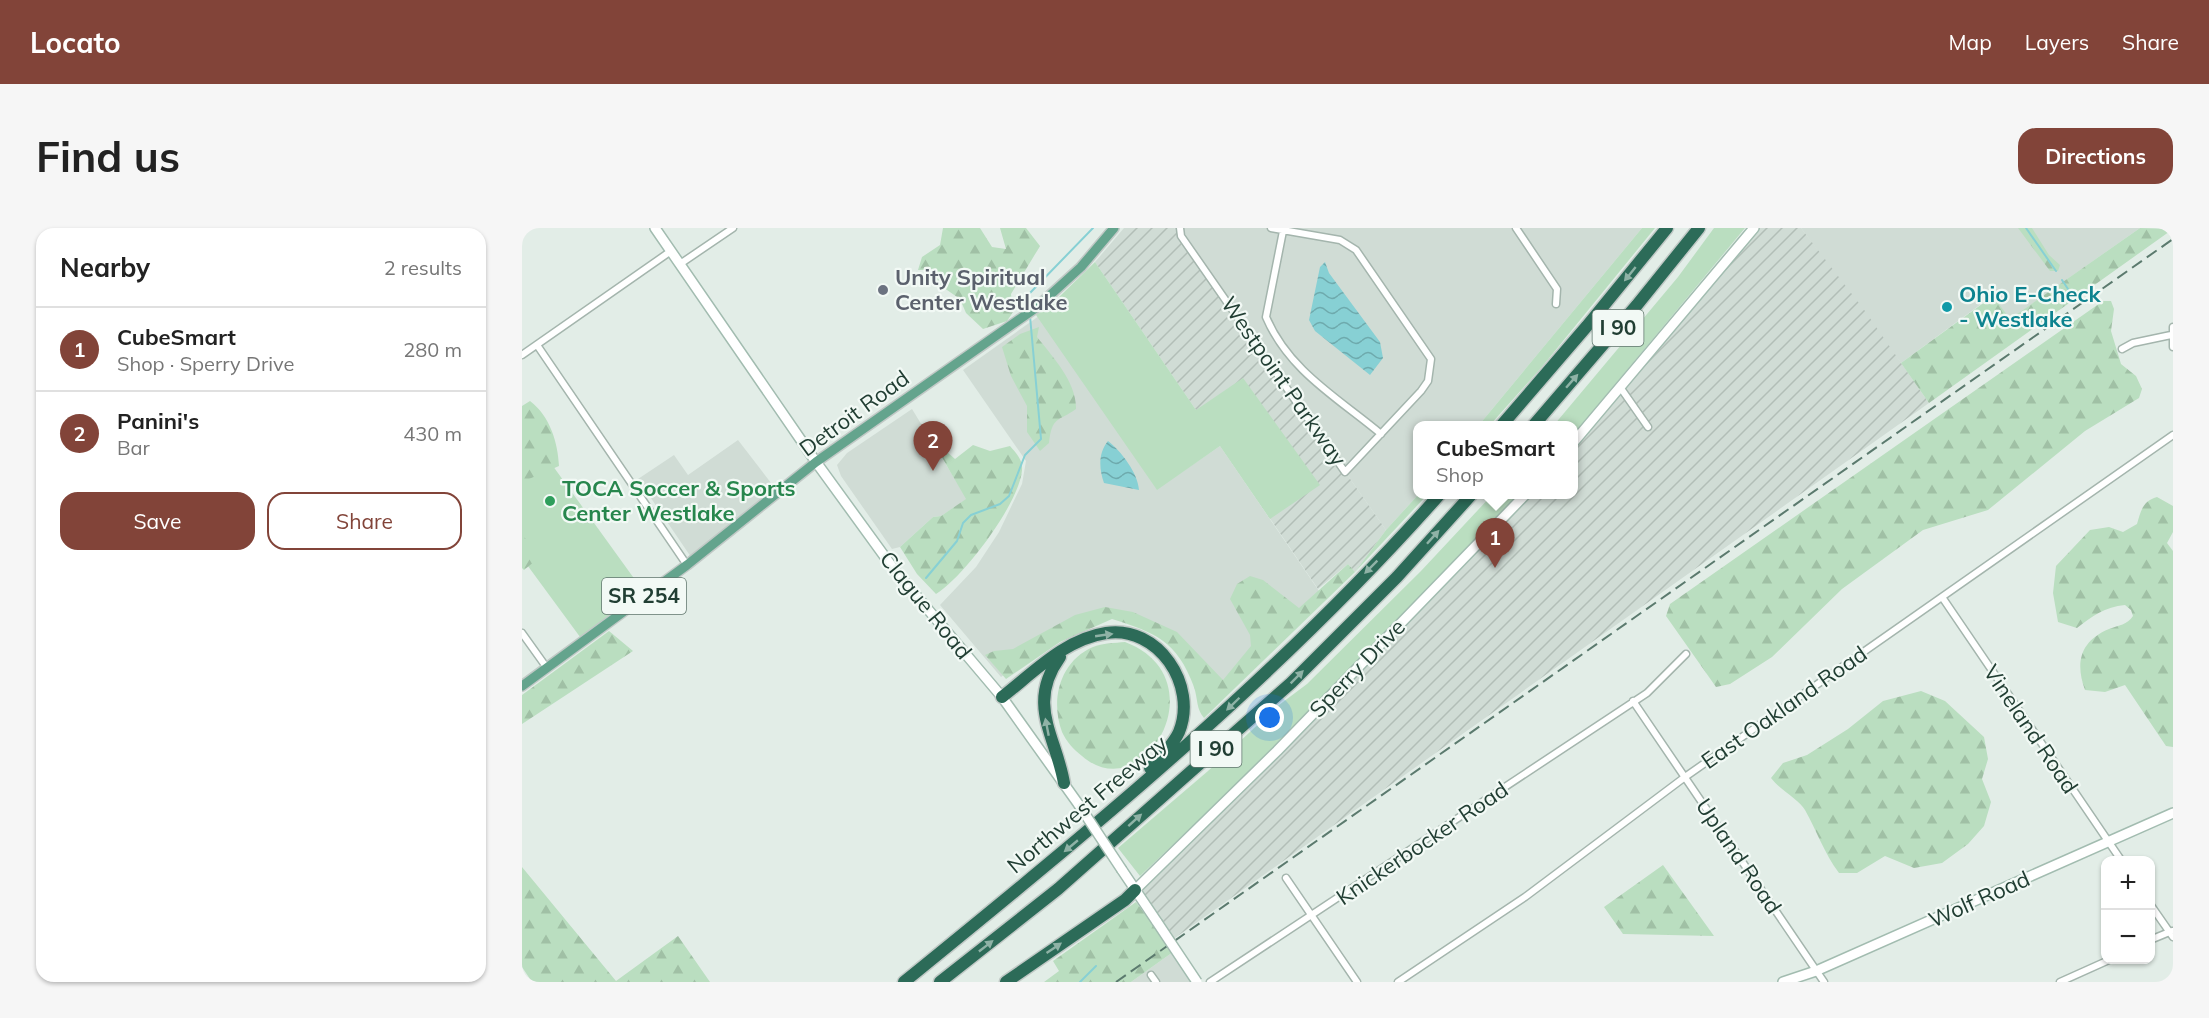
<!DOCTYPE html>
<meta charset="utf-8">
<style>
:root{--surface:#fff;--page:#f6f6f6;--text:#222;--muted:#767676;--line:#e0e0e0;--accent:#824439}
body{margin:0;font-family:Mulish,sans-serif;background:var(--page);color:var(--text)}
.controls{position:absolute;right:18px;bottom:18px;display:grid;overflow:hidden;border-radius:12px;box-shadow:0 2px 4px #0004}
.controls button{width:54px;height:54px;display:grid;place-items:center;padding:0;border:0;border-bottom:2px solid var(--line);background:var(--surface);color:var(--text);font:30px sans-serif}
.you{position:absolute;left:748px;top:490px;width:21px;height:21px;margin:-15px;border:4px solid #fff;border-radius:50%;background:#1a73e8;box-shadow:0 0 0 9px #1a73e833}
.badge{display:grid;place-items:center;width:39px;height:39px;border-radius:50%;background:var(--accent);color:#fff;font-size:20px;font-weight:700}
.pin{position:absolute;translate:-50% -50px;filter:drop-shadow(0 2px 3px #0008)}
.pin::after{content:'';position:absolute;top:32px;width:21px;height:18px;background:inherit;clip-path:polygon(0 0,100% 0,50% 100%)}
.popup{position:absolute;left:891px;top:193px;width:165px;height:78px;box-sizing:border-box;display:grid;place-content:center;border-radius:12px;background:var(--surface);filter:drop-shadow(0 2px 4px #0005);font-size:20px;white-space:nowrap;color:var(--muted)}
.popup b{font-size:22px;color:var(--text)}
.popup::after{content:'';position:absolute;left:50%;top:100%;margin-left:-12px;border:12px solid transparent;border-top-color:var(--surface)}
.list{margin:0;padding:0;list-style:none}
h2{display:flex;justify-content:space-between;align-items:center;height:78px;margin:0;padding:0 24px;font-size:26px}
h2 small{font-size:20px;font-weight:400;color:var(--muted)}
.list li{display:grid;grid-template-columns:39px 1fr auto;gap:18px;align-items:center;box-sizing:border-box;height:84px;padding:0 24px;border-top:2px solid var(--line)}
.list b{display:block;font-size:22px;white-space:nowrap}
.list p{margin:0;font-size:20px;white-space:nowrap;color:var(--muted)}
.list em{font-size:20px;font-style:normal;color:var(--muted)}
.actions{display:flex;gap:12px;padding:18px 24px}
.actions a{flex:1;padding:14px 0;border:2px solid var(--accent);border-radius:18px;text-align:center;font-size:21px;color:var(--accent)}
.actions .main{background:var(--accent);color:#fff}
.map{position:relative;flex:none;width:1651px;height:754px;overflow:hidden;border-radius:18px}
header{display:flex;align-items:center;gap:36px;box-sizing:border-box;height:84px;padding:0 30px;background:var(--accent);color:#fff}
header strong{font-size:28px}
nav{display:flex;gap:33px;margin-inline-start:auto;font-size:21px}
.intro{display:flex;align-items:center;justify-content:space-between;box-sizing:border-box;height:144px;padding:0 36px}
h1{margin:0;font-size:42px}
.button{padding:15px 27px;border-radius:18px;background:var(--accent);color:#fff;font-size:21px;font-weight:700}
main{display:flex;gap:36px;padding:0 36px}
aside{flex:1;background:var(--surface);border-radius:18px;box-shadow:0 2px 4px #0004}
.map>svg:first-child{display:block}
.built{fill:#d0dcd5}
.industrial{fill:url(#industrial-furrows)}
.grass{fill:#badec0}
.forest{fill:url(#forest-firs)}
.water{fill:url(#water-waves)}
.lines{fill:none;stroke-linecap:round;stroke-linejoin:round}
.stream{stroke:#87d0d4;stroke-width:2}
.street-casing{stroke:#a4b5ad;stroke-width:9}
.secondary-casing{stroke:#a2bcb0;stroke-width:12}
.primary-casing{stroke:#c1c9c6;stroke-width:12}
.highway-casing{stroke:#c1c9c6;stroke-width:15}
.street{stroke:#fff;stroke-width:6}
.secondary{stroke:#fff;stroke-width:9}
.primary{stroke:#64a48d;stroke-width:9}
.highway{stroke:#2c6b58;stroke-width:12}
.rail{stroke:#5b7a6e;stroke-width:2;stroke-dasharray:12 6;stroke-linecap:butt}
.secondary-bridge-casing{stroke:#a2bcb0;stroke-width:12;stroke-linecap:butt}
.secondary-bridge{stroke:#fff;stroke-width:9}
.oneway{fill:#8fb2a6}
.worship-dot{fill:#6b7280;stroke:#f2f9f5;stroke-width:2}
.culture-dot{fill:#0f9aa8;stroke:#f2f9f5;stroke-width:2}
.leisure-dot{fill:#2e9e5b;stroke:#f2f9f5;stroke-width:2}
.labels{text-anchor:middle;stroke-width:4.5;stroke-linejoin:round;paint-order:stroke}
.shield{fill:#f2f9f5;stroke:#60766d;stroke-width:1.5}
.shield-label{font-size:21px;font-weight:bold;fill:#213e33}
.worship-label{font-size:22px;font-weight:bold;fill:#5b616d;stroke:#f2f9f5;text-anchor:start}
.culture-label{font-size:22px;font-weight:bold;fill:#0d838f;stroke:#f2f9f5;text-anchor:start}
.street-label{font-size:22px;fill:#213e33;stroke:#f2f9f5}
.leisure-label{font-size:22px;font-weight:bold;fill:#27864d;stroke:#f2f9f5;text-anchor:start}
</style>
<header>
<strong>Locato</strong>
<nav><a>Map</a><a>Layers</a><a>Share</a></nav>
</header>
<div class="intro"><h1>Find us</h1><a class="button">Directions</a></div>
<main>
<aside>
<h2>Nearby<small>2 results</small></h2>
<ul class="list">
<li><span class="badge">1</span><div><b>CubeSmart</b><p>Shop · Sperry Drive</p></div><em>280 m</em></li>
<li><span class="badge">2</span><div><b>Panini's</b><p>Bar</p></div><em>430 m</em></li>
</ul>
<div class="actions"><a class="main">Save</a><a>Share</a></div>
</aside>
<div class="map">
<svg width="1651" height="754" viewBox="0 0 1651 754">
<defs>
<pattern id="industrial-furrows" width="10" height="10" patternUnits="userSpaceOnUse" patternTransform="scale(1.5)"><rect width="10" height="10" fill="#d0dcd5"/><path d="M-1 1l2-2M0 10L10 0M9 11l2-2" fill="none" stroke="#b2beb7"/></pattern>
<pattern id="forest-firs" width="22" height="20" patternUnits="userSpaceOnUse" patternTransform="scale(1.5)"><rect width="22" height="20" fill="#badec0"/><path d="M5 1l3.5 6h-7zM16 11l3.5 6h-7z" fill="#a0c0a5"/></pattern>
<pattern id="water-waves" width="16" height="10" patternUnits="userSpaceOnUse" patternTransform="scale(1.5)"><rect width="16" height="10" fill="#87d0d4"/><path d="M0 5q4-4 8 0t8 0" fill="none" stroke="#6eaaad"/></pattern>
</defs>
<rect width="100%" height="100%" fill="#e2ede7"/>
<path class="built" d="M652 0H1120L957 197 895 198 896 267 864 302Z
M1279 0H1618L1487 92 1470 68 1379 135Z
M517 88 635 261 698 218 799 366 696 465 660 417 597 386 532 408 479 449 418 377 454 339 477 304 500 256 504 233 441 142Z
M390 181 445 271 419 288 411 289 378 319 370 321 319 248 315 237 325 225Z
M216 212 256 264 171 332 116 251 152 227 166 247Z
M651 724 671 754H609Z"/>
<path class="industrial" d="M602 0H652L864 302 833 344 826 336 796 361 573 34Z
M1225 0H1279L1343 83 1407 175 650 712 616 661 997 267 1051 266V207Z"/>
<path class="grass" d="M1120 0H1133L1019 140 968 197H957Z
M1192 0H1223L1051 207V198L1032 197 1156 49Z
M573 34 674 182 721 150 798 257 748 291 698 218 635 262 514 87 535 71Z
M10 209 124 367 61 413 0 330V217Z
M896 267H905L833 344 864 302Z
M970 267H997L755 518 618 648 596 620 686 543 757 477 785 456 899 343Z"/>
<path class="forest" d="M421 0H458L470 19 484 21 478 0H504L518 18 489 66 491 84 485 93 461 101 444 85 438 71 412 53 406 42H396L400 29 418 17Z
M1496 0H1510L1527 27 1538 37 1536 43H1528Z
M1618 0 1651 1 1407 175 1379 135 1471 68 1488 91Z
M1581 73H1589L1592 81 1589 103 1599 136 1614 148 1620 161 1617 170 1563 203 1466 282 1401 302 1320 361 1250 429 1208 456 1194 459 1144 388 1148 376Z
M517 99 515 109C531 129 555 155 554 181 536 194 530 188 527 215L518 223 505 204V178L489 148 480 119 498 106Z
M8 173C28 188 36 215 37 238L0 254V178Z
M451 217 468 223 488 218C494 225 501 232 500 242 498 274 442 349 414 366L395 346 378 319 411 289 419 288 444 271 418 226 424 223 433 231Z
M1635 269 1651 278V304L1645 315 1651 323V519L1644 518 1603 457 1583 464 1563 462C1553 435 1558 413 1587 401 1597 397 1605 397 1611 388L1609 382 1603 377C1583 379 1570 388 1555 400L1536 394 1531 365 1534 338 1568 302 1587 299 1601 304 1615 296C1619 282 1621 273 1635 269Z
M0 306 18 329 2 342 0 340Z
M826 336 833 344 682 490C674 481 676 471 672 459 655 413 634 405 590 391L538 414 484 451 463 427 472 423 491 421 553 387 583 379 611 384 655 404 701 452 729 418 728 407 708 371 715 356 728 348 741 352 777 380Z
M87 403 111 423 0 496V467Z
M603 414C698 450 622 582 560 528 552 522 544 513 540 504 528 472 538 433 571 419 580 415 593 415 603 414Z
M1399 463 1423 473 1462 509 1466 531 1460 551 1469 574 1462 598 1446 616 1420 635 1392 640 1363 628 1335 645H1317C1302 625 1295 603 1283 582 1278 572 1258 562 1249 550L1261 535 1285 527 1326 501 1361 473Z
M1141 637 1192 708 1101 706 1082 679Z
M0 639 94 753 156 708 188 754H10L0 739Z
M614 674 651 724 609 754H522L537 743 531 733Z"/>
<path class="water" d="M803 34 807 45 858 114 861 130 848 147 793 103 787 92 798 39Z
M586 213C599 223 616 245 617 262L582 255C577 241 576 225 586 213Z"/>
<g class="lines">
<path class="stream" d="M1504 0 1534 43
M1540 52 1548 64
M507 82 506 67 571 0
M404 350 435 313 441 295 449 287 478 276 487 268 503 227 519 211 508 88
M558 754 574 738"/>
<defs>
<path id="street" d="M658 0 659 8 823 244 899 163 906 153 909 131 834 22 818 12 749 0
M994 0 1035 61 1034 76
M761 3 744 89C767 143 816 170 859 206
M158 36 211 0
M1651 99V119
M15 117 165 337
M1600 121 1611 115 1649 107
M0 127 149 23
M1098 159 1126 199
M1420 369 1599 632
M0 405 25 440
M1111 473 1302 754
M764 650 835 754
M1628 676 1651 709
M1628 712 1650 703
M629 747 634 754
M0 750 2 754
M688 754 1125 465 1164 426
M876 754 1003 669 1163 549 1651 207
M1538 754 1587 732"/>
<path id="secondary" d="M133 0 294 234 371 340 480 469 557 577
M1051 215 1232 0
M600 642 635 694
M613 662 755 523 1004 266
M1261 754 1294 743 1651 585"/>
<path id="primary" d="M0 458 165 337 294 234 515 79 559 39 592 0"/>
<path id="highway" d="M979 198 1065 98 1145 0
M1011 198 1115 77 1177 0
M538 429C504 476 534 508 542 555
M480 469C511 445 543 411 584 405 636 397 676 457 657 504 651 517 638 530 628 540
M382 754C569 602 757 448 918 266
M418 754 536 661 769 455 875 349 950 266
M484 754 603 672 613 662"/>
</defs>
<use href="#street" class="street-casing"/>
<use href="#secondary" class="secondary-casing"/>
<use href="#primary" class="primary-casing"/>
<use href="#highway" class="highway-casing"/>
<use href="#street" class="street"/>
<use href="#secondary" class="secondary"/>
<use href="#primary" class="primary"/>
<use href="#highway" class="highway"/>
<path class="rail" d="M594 754 1651 11"/>
<defs>
<path id="secondary-bridge" d="M557 577 600 642
M635 694 675 754"/>
</defs>
<use href="#secondary-bridge" class="secondary-bridge-casing"/>
<use href="#secondary-bridge" class="secondary-bridge"/>
</g>
<defs><path id="oneway-solid" d="M-6-.8H1V-3.2L6.5 0L1 3.2V.8H-6Z" transform="scale(1.5)"/></defs>
<g class="oneway">
<use href="#oneway-solid" transform="translate(1108 46) rotate(129)"/>
<use href="#oneway-solid" transform="translate(1050 153) rotate(-49)"/>
<use href="#oneway-solid" transform="translate(911 309) rotate(-48)"/>
<use href="#oneway-solid" transform="translate(849 339) rotate(135)"/>
<use href="#oneway-solid" transform="translate(582 407) rotate(-8)"/>
<use href="#oneway-solid" transform="translate(775 449) rotate(-45)"/>
<use href="#oneway-solid" transform="translate(711 476) rotate(136)"/>
<use href="#oneway-solid" transform="translate(525 499) rotate(-101)"/>
<use href="#oneway-solid" transform="translate(613 592) rotate(-42)"/>
<use href="#oneway-solid" transform="translate(549 618) rotate(140)"/>
<use href="#oneway-solid" transform="translate(464 718) rotate(-38)"/>
<use href="#oneway-solid" transform="translate(532 720) rotate(-34)"/>
</g>
<circle class="worship-dot" cx="361" cy="62" r="6"/>
<circle class="culture-dot" cx="1425" cy="79" r="6"/>
<circle class="leisure-dot" cx="28" cy="273" r="6"/>
<g class="labels">
<g class="shield">
<rect x="1070.5" y="82" width="51" height="36" rx="4.5"/>
<rect x="80" y="350" width="84" height="36" rx="4.5"/>
<rect x="668.5" y="503" width="51" height="36" rx="4.5"/>
</g>
<g class="shield-label">
<text x="1096" y="107">I 90</text>
<text x="122" y="375">SR 254</text>
<text x="694" y="528">I 90</text>
</g>
<g class="worship-label">
<text x="373" y="57">Unity Spiritual<tspan x="373" dy="25">Center Westlake</tspan></text>
</g>
<g class="culture-label">
<text x="1437" y="74">Ohio E-Check<tspan x="1437" dy="25">- Westlake</tspan></text>
</g>
<g class="street-label">
<text transform="translate(762 153) rotate(55)" y="8">Westpoint Parkway</text>
<text transform="translate(332 185) rotate(-36)" y="8">Detroit Road</text>
<text transform="translate(404 377) rotate(51)" y="8">Clague Road</text>
<text transform="translate(835 440) rotate(-46)" y="8">Sperry Drive</text>
<text transform="translate(1262 479) rotate(-35)" y="8">East Oakland Road</text>
<text transform="translate(1509 501) rotate(56)" y="8">Vineland Road</text>
<text transform="translate(565 576) rotate(-40)" y="8">Northwest Freeway</text>
<text transform="translate(900 615) rotate(-34)" y="8">Knickerbocker Road</text>
<text transform="translate(1217 628) rotate(56)" y="8">Upland Road</text>
<text transform="translate(1457 671) rotate(-24)" y="8">Wolf Road</text>
</g>
<g class="leisure-label">
<text x="40" y="268">TOCA Soccer &amp; Sports<tspan x="40" dy="25">Center Westlake</tspan></text>
</g>
</g>
</svg>
<div class="controls">
<button>+</button>
<button>−</button>
</div>
<div class="you"></div>
<div class="pin badge" style="left:973px;top:340px">1</div>
<div class="popup"><b>CubeSmart</b>Shop</div>
<div class="pin badge" style="left:411px;top:243px">2</div>
</div>
</main>
